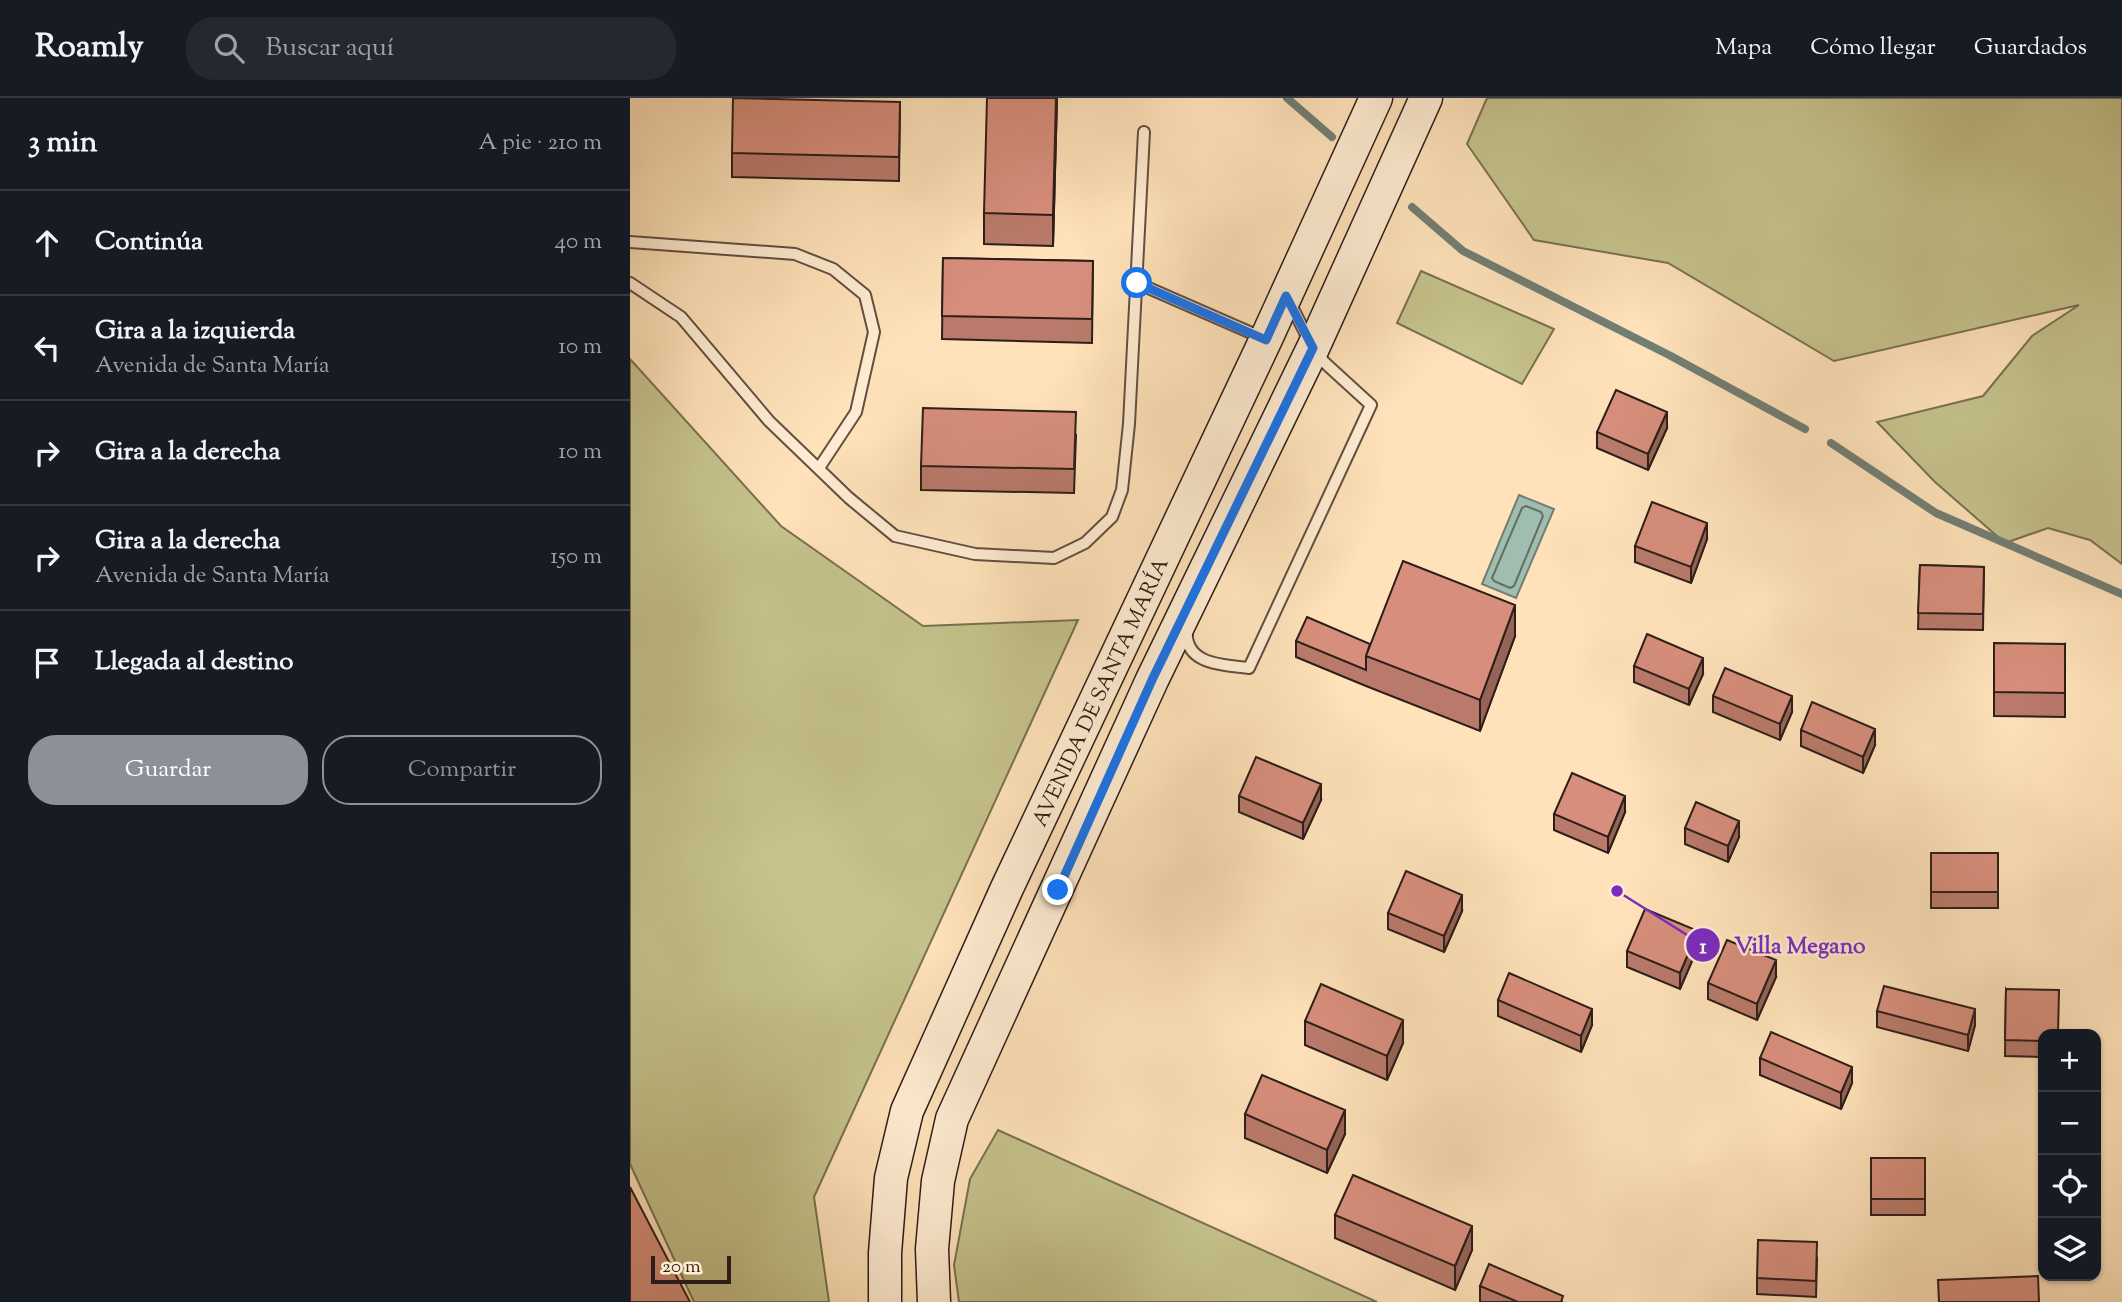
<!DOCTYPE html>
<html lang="es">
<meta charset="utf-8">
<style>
:root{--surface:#171b24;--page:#242831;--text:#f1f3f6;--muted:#9ea1a6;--line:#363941;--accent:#8c9099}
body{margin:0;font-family:"Sorts Mill Goudy",serif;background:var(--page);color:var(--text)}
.controls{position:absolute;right:21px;bottom:21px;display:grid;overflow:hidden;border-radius:14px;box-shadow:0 2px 5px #0004}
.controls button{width:63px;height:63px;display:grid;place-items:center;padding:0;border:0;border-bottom:2px solid var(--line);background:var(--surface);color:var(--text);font:35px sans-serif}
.scale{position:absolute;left:21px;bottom:18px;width:80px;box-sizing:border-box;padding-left:7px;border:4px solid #2d1e19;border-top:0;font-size:19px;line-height:24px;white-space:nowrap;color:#2d1e19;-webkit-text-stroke:5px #ffecd2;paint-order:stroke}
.stop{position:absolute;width:21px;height:21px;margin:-16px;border:5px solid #1a73e8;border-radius:50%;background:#fff}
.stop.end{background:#1a73e8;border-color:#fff;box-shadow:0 2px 7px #0008}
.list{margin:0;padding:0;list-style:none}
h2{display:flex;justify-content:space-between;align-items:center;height:91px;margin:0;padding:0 28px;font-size:30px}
h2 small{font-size:23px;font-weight:400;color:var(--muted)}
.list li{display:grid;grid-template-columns:46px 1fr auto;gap:21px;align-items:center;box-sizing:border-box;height:105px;padding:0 28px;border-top:2px solid var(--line)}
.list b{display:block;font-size:26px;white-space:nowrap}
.list p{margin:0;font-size:23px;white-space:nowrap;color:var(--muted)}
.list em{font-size:23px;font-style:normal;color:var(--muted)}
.actions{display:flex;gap:14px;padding:21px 28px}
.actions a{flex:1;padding:16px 0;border:2px solid var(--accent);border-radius:28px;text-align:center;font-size:24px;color:var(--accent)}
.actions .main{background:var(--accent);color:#fff}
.icon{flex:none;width:38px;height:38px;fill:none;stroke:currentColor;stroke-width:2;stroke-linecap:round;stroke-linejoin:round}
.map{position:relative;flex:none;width:1492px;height:1204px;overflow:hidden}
header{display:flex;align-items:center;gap:42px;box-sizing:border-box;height:98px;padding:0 35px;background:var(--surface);border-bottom:2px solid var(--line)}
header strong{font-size:33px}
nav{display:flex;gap:38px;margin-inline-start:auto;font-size:24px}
.search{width:490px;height:63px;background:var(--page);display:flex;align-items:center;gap:18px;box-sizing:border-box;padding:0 24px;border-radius:28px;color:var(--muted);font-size:26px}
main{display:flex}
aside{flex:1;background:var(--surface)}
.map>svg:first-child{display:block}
.green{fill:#c5c28c;stroke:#797052;stroke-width:2}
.water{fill:#a0beaf;stroke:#727e73;stroke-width:2}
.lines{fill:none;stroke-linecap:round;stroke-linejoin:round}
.shore{stroke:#666e64;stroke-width:2}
.stream{stroke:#727e73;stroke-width:8}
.lane-casing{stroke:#624f41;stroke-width:14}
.secondary-casing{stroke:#2d1e19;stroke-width:35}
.lane{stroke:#ffecd2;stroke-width:10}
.secondary{stroke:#ffecd2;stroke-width:32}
.wall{fill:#b97a6b;stroke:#2d1e19;stroke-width:2}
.shaded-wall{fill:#966357;stroke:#2d1e19;stroke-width:2}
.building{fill:#d78e7c;stroke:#2d1e19;stroke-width:2}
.route{stroke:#1a73e8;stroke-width:9}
.labels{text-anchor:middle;stroke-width:5;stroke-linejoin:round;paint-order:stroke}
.street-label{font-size:21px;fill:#2d1e19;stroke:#ffecd2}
.leader{fill:none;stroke:#7b2cbf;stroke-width:2.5}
.callout-dot{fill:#7b2cbf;stroke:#ffecd2;stroke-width:2.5}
.mark-label{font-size:21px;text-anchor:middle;font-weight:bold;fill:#fff}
.callout-label{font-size:23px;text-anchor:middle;font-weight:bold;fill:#7b2cbf;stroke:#ffecd2;stroke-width:5;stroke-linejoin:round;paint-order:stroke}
</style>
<header>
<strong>Roamly</strong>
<div class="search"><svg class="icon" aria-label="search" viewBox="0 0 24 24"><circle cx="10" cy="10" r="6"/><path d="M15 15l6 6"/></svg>Buscar aquí</div>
<nav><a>Mapa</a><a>Cómo llegar</a><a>Guardados</a></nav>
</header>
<main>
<aside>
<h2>3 min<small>A pie · 210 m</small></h2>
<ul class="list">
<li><svg class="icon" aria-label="ahead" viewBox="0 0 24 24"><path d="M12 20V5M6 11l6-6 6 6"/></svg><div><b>Continúa</b></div><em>40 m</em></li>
<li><svg class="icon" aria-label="left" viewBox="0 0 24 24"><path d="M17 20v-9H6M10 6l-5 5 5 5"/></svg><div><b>Gira a la izquierda</b><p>Avenida de Santa María</p></div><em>10 m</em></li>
<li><svg class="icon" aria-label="right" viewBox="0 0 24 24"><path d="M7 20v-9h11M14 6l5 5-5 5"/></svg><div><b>Gira a la derecha</b></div><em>10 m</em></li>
<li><svg class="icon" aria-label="right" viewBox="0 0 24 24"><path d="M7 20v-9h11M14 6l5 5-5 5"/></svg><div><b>Gira a la derecha</b><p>Avenida de Santa María</p></div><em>150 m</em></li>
<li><svg class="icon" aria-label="arrive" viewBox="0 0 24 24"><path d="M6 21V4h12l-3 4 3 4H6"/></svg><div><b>Llegada al destino</b></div></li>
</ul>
<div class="actions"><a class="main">Guardar</a><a>Compartir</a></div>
</aside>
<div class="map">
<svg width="1492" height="1204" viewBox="0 0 1492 1204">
<rect width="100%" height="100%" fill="#ffe2ba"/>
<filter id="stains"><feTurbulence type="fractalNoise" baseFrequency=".00286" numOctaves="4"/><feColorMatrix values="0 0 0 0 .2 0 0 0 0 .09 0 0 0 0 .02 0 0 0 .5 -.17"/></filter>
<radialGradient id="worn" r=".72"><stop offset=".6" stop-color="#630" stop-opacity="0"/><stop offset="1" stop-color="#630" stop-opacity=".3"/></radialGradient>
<path class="green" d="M857 0H1492V466L1460 442 1418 430 1375 445 1305 384 1247 324 1353 298 1402 238 1449 207 1204 263 1038 165 904 142 837 46Z
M791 173 924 231 892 286 767 225Z
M0 261 151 428 293 528 448 522 184 1099 199 1204H64L0 1066Z
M368 1032 747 1204H329L324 1167 340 1081Z"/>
<path class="water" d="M889 397 924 411 886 500 852 486Z"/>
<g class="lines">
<path class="shore" d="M896 408 911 414 913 418 884 488 880 490 864 483 862 480 892 410Z"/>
<path class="stream" d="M657 0 702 39
M782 109 833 153 1039 257 1175 331
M1201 345 1306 415 1492 496"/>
<defs>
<path id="lane" d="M0 144 165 156 203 171 235 197 244 234 226 314 189 370
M0 185 51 219 139 323 219 400 265 438 345 456 424 460 455 445 482 419 492 392 499 326 514 34
M507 185 633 240
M557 531C553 567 594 567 619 570L741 307 695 265 683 250 659 203"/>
<path id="secondary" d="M255 1204V1155L261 1080 277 1013 377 790 636 241 746 0
M304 1204 302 1151 308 1083 322 1021 522 582 683 250 796 0"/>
</defs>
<use href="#lane" class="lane-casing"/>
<use href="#secondary" class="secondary-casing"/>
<use href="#lane" class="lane"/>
<use href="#secondary" class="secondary"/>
</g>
<path class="wall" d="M427 0 423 148 354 146V115Z
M270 4 269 83 102 79V55Z
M313 160 463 163 462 245 312 241Z
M1037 330 1018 372 967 350V334Z
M446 337 444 395 291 392V368Z
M1077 441 1061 485 1005 464V448Z
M1290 467 1354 469 1353 532 1288 531Z
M885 538 850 633 736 588 666 559V543L740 546Z
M1435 546V619L1364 618V594Z
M1004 568 1073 576 1059 607 1004 584Z
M1083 598 1162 614 1150 642 1083 614Z
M1171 632 1245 647 1233 675 1171 648Z
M609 698 691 702 673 741 609 714Z
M995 714 978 755 924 732V716Z
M1055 730 1109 739 1098 764 1055 746Z
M1301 755H1368V810H1301Z
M832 813 814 854 758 831V815Z
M1068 849 1050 891 997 869V853Z
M1146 879 1127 922 1078 901V885Z
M1376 891 1413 936V959L1375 958Z
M868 902 962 927 951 954 868 918Z
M1247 913 1345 927 1338 953 1247 929Z
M675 923 773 945 757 982 675 947Z
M1130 960 1222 985 1211 1011 1130 977Z
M615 1016 715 1036 697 1075 615 1040Z
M1241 1060H1295V1117H1241Z
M705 1117 842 1152 825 1192 705 1140Z
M1187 1160 1186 1199 1127 1196V1180Z
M850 1188 933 1204H850Z"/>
<path class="shaded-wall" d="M426 0 427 2 423 148V117Z
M1037 314V330L1018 372V356Z
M1077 425V441L1061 485V469Z
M885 507V538L850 633V602Z
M1073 560V576L1059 607V591Z
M1162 598V614L1150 642V626Z
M1245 631V647L1233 675V659Z
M691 686V702L673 741V725Z
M995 698V714L978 755V739Z
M1109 723V739L1098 764V748Z
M832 797V813L814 854V838Z
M1068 833V849L1050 891V875Z
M1146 862V879L1127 922V906Z
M962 911V927L951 954V938Z
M1345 911V927L1338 953V937Z
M773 922V945L757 982V958Z
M1222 969V985L1211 1011V995Z
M715 1012V1036L697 1075V1052Z
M842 1128V1152L825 1192V1168Z"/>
<path class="building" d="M103 0 270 4 269 59 102 55Z
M357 0H426L423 117 354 115Z
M313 160 463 163 462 221 312 218Z
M986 292 1037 314 1018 356 967 334Z
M293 310 446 314 444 371 291 368Z
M1022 404 1077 425 1061 469 1005 448Z
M773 463 885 507 850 602 736 558Z
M1290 467 1354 469 1353 516 1288 515Z
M677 519 740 546 736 558V572L666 543Z
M1017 536 1073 560 1059 591 1004 568Z
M1364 545 1435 546V595L1364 594Z
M1095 570 1162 598 1150 626 1083 598Z
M1182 604 1245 631 1233 659 1171 632Z
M626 659 691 686 673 725 609 698Z
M942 675 995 698 978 739 924 716Z
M1066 704 1109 723 1098 748 1055 730Z
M1301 755H1368V794H1301Z
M776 773 832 797 814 838 758 815Z
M1015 811 1068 833 1050 875 997 853Z
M1097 842 1146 862 1127 906 1078 885Z
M879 875 962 911 951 938 868 902Z
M691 886 773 922 757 958 675 923Z
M1254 888 1345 911 1338 937 1247 913Z
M1376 891 1429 892 1428 936H1413V943L1375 942Z
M1141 934 1222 969 1211 995 1130 960Z
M632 977 715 1012 697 1052 615 1016Z
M1241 1060H1295V1101H1241Z
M723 1077 842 1128 825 1168 705 1117Z
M0 1089 60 1204H0Z
M1128 1142 1187 1144 1186 1183 1127 1180Z
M859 1166 933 1198 931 1204H888L850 1188Z
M1408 1178 1409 1204H1309L1308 1182Z"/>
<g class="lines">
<path class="route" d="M428 792 522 582 683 250 656 198 636 242 507 185"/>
</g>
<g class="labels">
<g class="street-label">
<text transform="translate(470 594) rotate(-65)" y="7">AVENIDA DE SANTA MARÍA</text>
</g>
</g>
<path class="leader" d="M987 793L1073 847"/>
<g class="callout-dot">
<circle cx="987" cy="793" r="7"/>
<circle cx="1073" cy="847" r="18"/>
</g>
<g class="mark-label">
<text x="1073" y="855">1</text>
</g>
<g class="callout-label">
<text x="1170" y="855">Villa Megano</text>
</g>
<rect width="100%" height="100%" filter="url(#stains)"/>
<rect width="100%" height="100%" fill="url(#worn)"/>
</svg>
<div class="controls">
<button>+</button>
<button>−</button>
<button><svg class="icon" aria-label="locate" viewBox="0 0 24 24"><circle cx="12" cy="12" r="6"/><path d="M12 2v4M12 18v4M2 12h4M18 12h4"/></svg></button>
<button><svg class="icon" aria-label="layers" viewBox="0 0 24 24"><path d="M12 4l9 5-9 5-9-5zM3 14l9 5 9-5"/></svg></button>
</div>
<div class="scale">20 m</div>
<div class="stop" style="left:507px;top:185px"></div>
<div class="stop end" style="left:428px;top:792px"></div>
</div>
</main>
